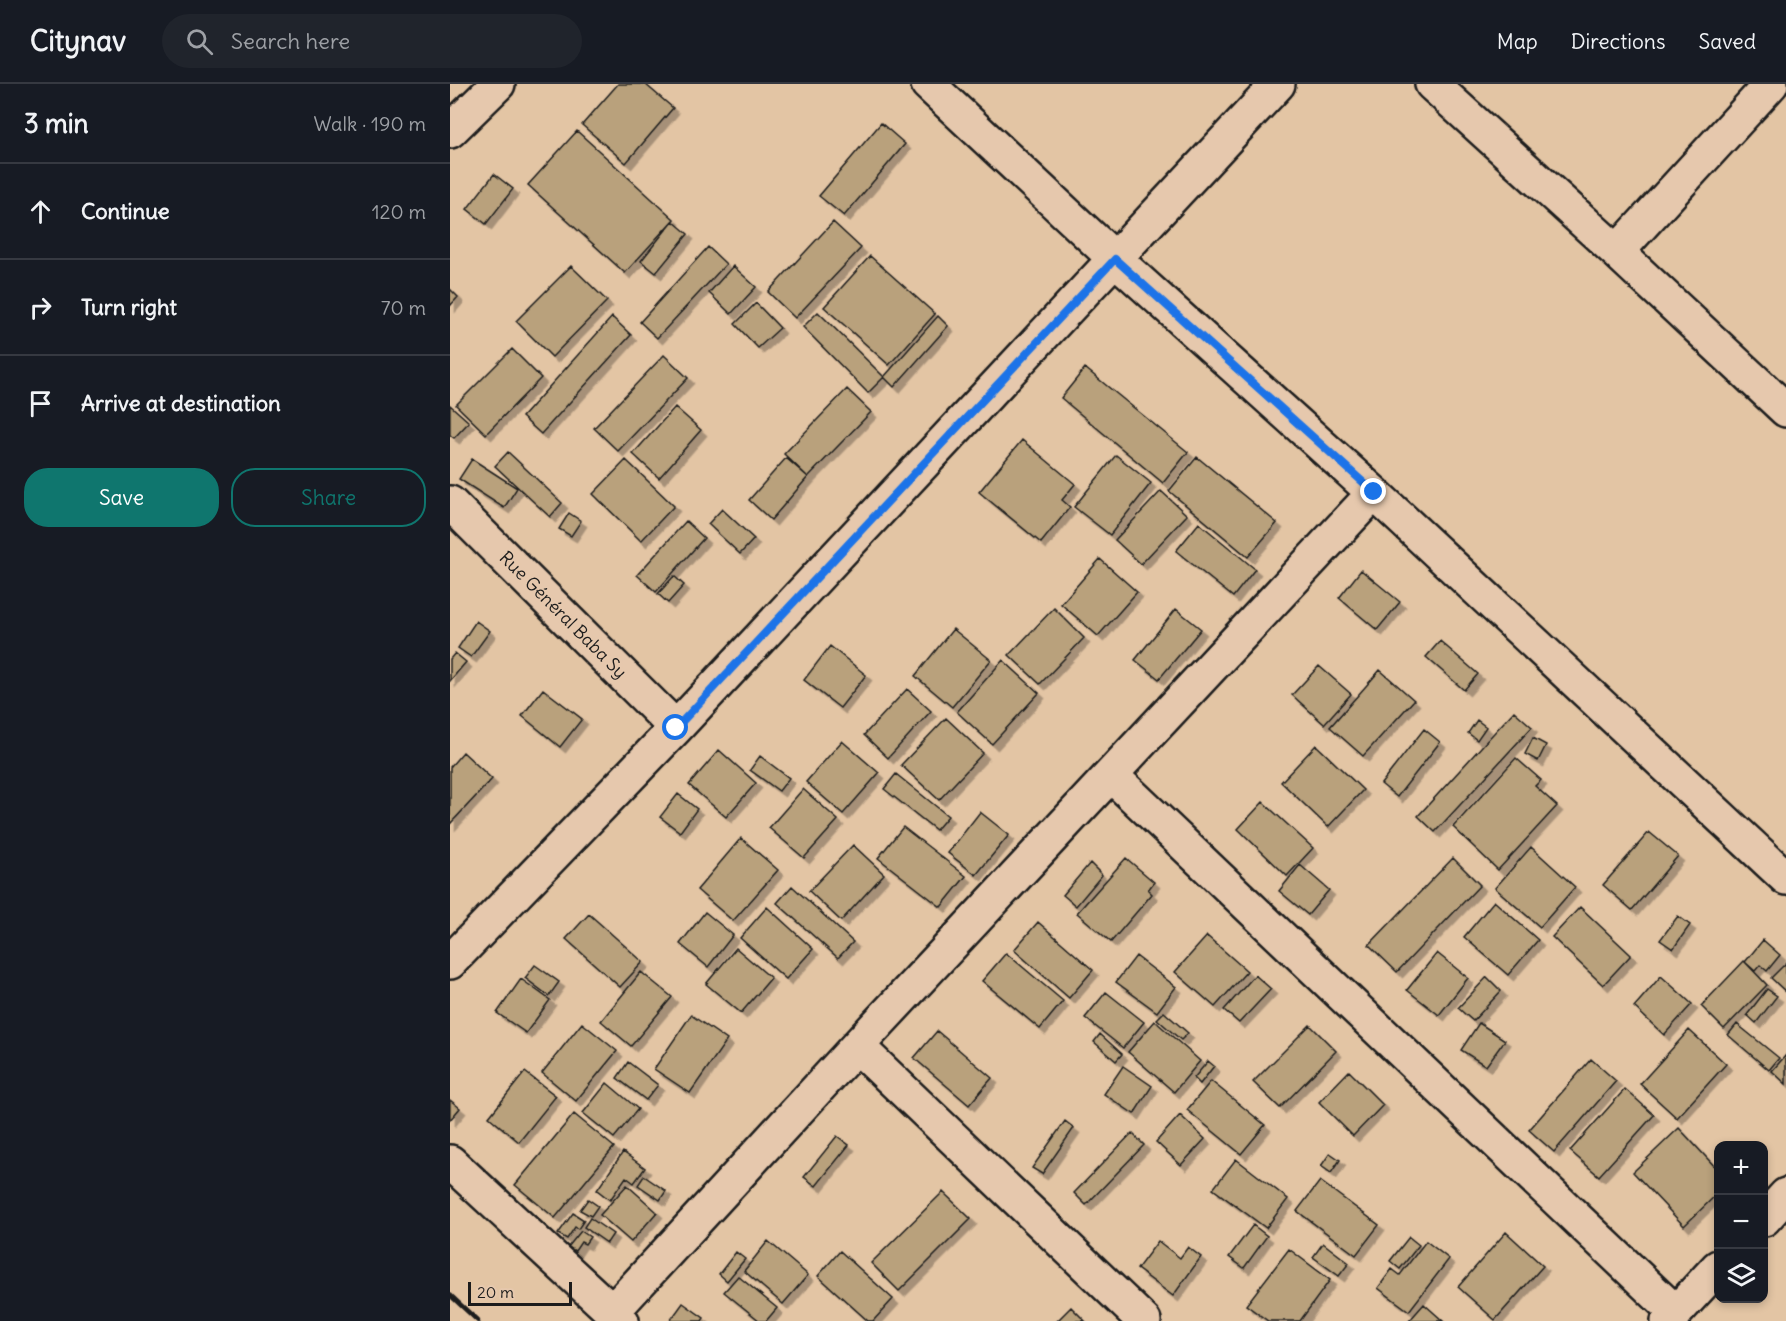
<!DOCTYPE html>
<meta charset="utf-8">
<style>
:root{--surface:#171b24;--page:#20242c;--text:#f1f3f6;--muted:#9ea1a6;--line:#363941;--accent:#0f766e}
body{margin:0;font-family:Delius,sans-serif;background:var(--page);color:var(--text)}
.controls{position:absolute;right:18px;bottom:18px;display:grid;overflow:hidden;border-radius:12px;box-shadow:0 3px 9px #0003}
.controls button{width:54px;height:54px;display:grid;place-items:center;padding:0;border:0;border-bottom:2px solid var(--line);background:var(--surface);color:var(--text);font:30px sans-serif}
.scale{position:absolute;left:18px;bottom:15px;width:104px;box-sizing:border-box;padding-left:6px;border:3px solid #1c1c1c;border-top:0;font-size:16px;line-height:21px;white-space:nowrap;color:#1c1c1c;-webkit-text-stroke:4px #e6c8ad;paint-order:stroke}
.stop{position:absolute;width:18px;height:18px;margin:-14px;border:4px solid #1a73e8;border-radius:50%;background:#fff}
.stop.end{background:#1a73e8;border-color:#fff;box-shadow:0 2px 6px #0008}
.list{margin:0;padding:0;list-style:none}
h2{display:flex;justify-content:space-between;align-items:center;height:78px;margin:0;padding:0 24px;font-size:26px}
h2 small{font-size:20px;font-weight:400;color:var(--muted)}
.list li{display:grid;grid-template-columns:39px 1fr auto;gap:18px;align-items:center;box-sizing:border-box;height:96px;padding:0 24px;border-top:2px solid var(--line)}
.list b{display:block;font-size:22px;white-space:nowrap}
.list em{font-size:20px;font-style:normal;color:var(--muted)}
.actions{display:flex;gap:12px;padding:18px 24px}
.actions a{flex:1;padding:14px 0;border:2px solid var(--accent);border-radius:24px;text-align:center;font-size:21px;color:var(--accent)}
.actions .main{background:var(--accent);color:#fff}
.icon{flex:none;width:33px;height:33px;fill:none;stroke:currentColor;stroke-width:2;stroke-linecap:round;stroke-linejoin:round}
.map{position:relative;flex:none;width:1336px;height:1237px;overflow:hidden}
header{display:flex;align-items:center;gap:36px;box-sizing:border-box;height:84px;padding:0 30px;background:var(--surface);border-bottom:2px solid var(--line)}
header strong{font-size:28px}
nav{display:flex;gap:33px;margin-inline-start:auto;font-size:21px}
.search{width:420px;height:54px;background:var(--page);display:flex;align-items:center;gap:15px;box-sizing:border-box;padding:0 21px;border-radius:33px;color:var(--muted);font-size:22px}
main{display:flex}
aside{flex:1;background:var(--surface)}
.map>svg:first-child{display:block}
.building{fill:#b9a17b;stroke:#1c1c1c;stroke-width:1.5;filter:url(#shadow)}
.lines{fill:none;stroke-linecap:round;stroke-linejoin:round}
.minor-casing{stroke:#1c1c1c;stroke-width:38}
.minor{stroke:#e6c8ad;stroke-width:33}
.rail{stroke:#1c1c1c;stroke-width:4.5}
.route{stroke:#1a73e8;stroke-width:8}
.labels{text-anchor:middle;stroke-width:6;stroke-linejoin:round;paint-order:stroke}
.street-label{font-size:18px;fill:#1c1c1c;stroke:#e6c8ad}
</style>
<header>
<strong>Citynav</strong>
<div class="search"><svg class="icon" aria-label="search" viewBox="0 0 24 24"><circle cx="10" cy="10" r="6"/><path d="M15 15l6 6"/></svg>Search here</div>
<nav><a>Map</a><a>Directions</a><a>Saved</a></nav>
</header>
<main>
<aside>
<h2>3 min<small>Walk · 190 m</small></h2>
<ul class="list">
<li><svg class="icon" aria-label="ahead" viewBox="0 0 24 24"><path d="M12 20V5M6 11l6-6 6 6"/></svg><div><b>Continue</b></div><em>120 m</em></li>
<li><svg class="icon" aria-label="right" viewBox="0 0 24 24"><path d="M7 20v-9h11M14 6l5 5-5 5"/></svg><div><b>Turn right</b></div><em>70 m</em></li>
<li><svg class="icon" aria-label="arrive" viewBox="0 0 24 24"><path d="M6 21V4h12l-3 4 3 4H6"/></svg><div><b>Arrive at destination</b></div></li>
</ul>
<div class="actions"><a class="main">Save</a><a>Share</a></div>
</aside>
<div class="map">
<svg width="1336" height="1237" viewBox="0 0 1336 1237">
<defs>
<filter id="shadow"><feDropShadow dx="5.5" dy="5.5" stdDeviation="0" flood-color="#0004"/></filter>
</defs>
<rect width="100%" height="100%" fill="#e3c5a4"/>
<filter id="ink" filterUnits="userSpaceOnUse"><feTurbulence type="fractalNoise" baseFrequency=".0167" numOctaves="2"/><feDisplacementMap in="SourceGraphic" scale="12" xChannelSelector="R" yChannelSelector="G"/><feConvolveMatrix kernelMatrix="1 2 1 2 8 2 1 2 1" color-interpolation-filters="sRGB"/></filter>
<g filter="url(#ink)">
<path class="building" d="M168 0H195L223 24 176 79 132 41Z
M431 39 455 60 394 132 369 112Z
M127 47 224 135 175 189 78 101Z
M44 90 63 105 36 140 17 125Z
M223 137 238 150 206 189 191 177Z
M383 138 411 164 345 234 318 208Z
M258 163 276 180 207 254 190 238Z
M420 172 485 230 439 281 374 223Z
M121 182 157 217 102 273 66 237Z
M283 182 306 203 281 230 259 209Z
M0 205 8 213 0 222Z
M306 219 330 244 308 264 285 240Z
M368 228 434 293 418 309 353 243Z
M488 232 498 242 444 303 434 293Z
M162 233 181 251 91 350 72 333Z
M62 265 91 294 36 350 6 321Z
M214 271 238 294 168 367 144 344Z
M635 284 738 368 713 399 611 314Z
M397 305 421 328 358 393 334 370Z
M0 321 19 338 4 354 0 351Z
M225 323 251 346 209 394 183 370Z
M572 356 625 400 612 416 620 423 591 459 529 408Z
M58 368 112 419 100 433 45 382Z
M666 371 701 399 660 451 624 423Z
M747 373 827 439 798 473 719 407Z
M336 374 358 393 321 436 299 416Z
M22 375 67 404 54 424 9 395Z
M176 376 224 422 191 457 143 410Z
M711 407 737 431 691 480 665 456Z
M272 425 304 455 290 470 258 440Z
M119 429 131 437 121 452 109 445Z
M236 437 254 454 206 508 187 491Z
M749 439 805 485 783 513 726 467Z
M650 475 687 508 648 552 611 520Z
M911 486 950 518 927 546 889 514Z
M224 492 234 501 218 519 208 510Z
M604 524 634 554 590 600 559 571Z
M726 525 751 545 709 595 685 576Z
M26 537 40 547 21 573 8 564Z
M503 545 541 576 502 623 465 592Z
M990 557 1028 590 1014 606 976 573Z
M380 562 416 591 390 624 354 596Z
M5 569 16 578 0 597V575Z
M553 576 589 609 542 660 507 628Z
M869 582 901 610 874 640 842 611Z
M930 586 964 616 913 672 880 643Z
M93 605 132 635 110 663 72 632Z
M457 605 481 627 438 674 414 651Z
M1064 627 1082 643 985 748 968 732Z
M496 634 533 669 489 716 451 681Z
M1027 636 1036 643 1027 656 1018 649Z
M974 645 990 658 947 713 931 700Z
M1083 654 1096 661 1088 677 1075 670Z
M392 657 429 689 393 730 356 698Z
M866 661 913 706 878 743 831 698Z
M269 666 306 699 276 733 239 701Z
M13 668 42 695 0 740V683Z
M310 672 339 694 329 707 300 686Z
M1066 674 1091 696 1085 702 1107 722 1048 786 1003 743Z
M446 690 498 732 486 746 434 705Z
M353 705 388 736 354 774 319 744Z
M228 710 247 725 230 748 210 733Z
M813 718 863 764 837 792 788 745Z
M530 728 559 751 526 791 498 769Z
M453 743 516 792 491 823 428 774Z
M1199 748 1228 772 1182 826 1153 801Z
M291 754 328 786 283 837 247 806Z
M403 761 434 790 391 837 359 807Z
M1081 763 1125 803 1090 843 1045 804Z
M676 774 704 798 698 806 702 810 661 858 627 829Z
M1003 774 1030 801 947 888 919 861Z
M640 779 652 791 626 822 613 811Z
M850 781 879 806 858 831 829 807Z
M342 802 403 858 388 874 327 819Z
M1044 817 1088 856 1058 891 1014 853Z
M317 823 363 865 336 895 290 854Z
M1130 823 1181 871 1153 901 1102 853Z
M255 828 283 851 258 883 230 860Z
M139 830 193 878 170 903 116 855Z
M1228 832 1240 841 1223 865 1210 856Z
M588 838 643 886 619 914 564 866Z
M757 852 797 887 765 923 725 888Z
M1313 856 1330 871 1317 887 1310 881 1305 887 1295 878Z
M286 864 321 894 291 929 256 900Z
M556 869 613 917 590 945 532 897Z
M987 869 1018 894 989 931 957 906Z
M686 872 726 903 707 928 666 898Z
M1294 877 1317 901 1274 945 1251 922Z
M1336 879V908L1321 894Z
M85 881 109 898 99 912 75 894Z
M191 888 222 913 181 962 151 937Z
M805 891 821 905 789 939 774 926Z
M1211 892 1242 920 1214 951 1184 923Z
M1037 893 1051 907 1023 937 1008 924Z
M71 895 100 916 76 949 47 929Z
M1317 905 1327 912 1306 939 1297 931Z
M656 908 694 938 673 964 635 934Z
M714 928 738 949 731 956 707 935Z
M241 931 277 956 240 1009 204 985Z
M705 937 750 977 724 1008 678 968Z
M132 939 167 967 126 1017 92 989Z
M1029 939 1055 956 1036 982 1011 966Z
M1287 940 1329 974 1319 986 1278 951Z
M860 941 886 967 830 1024 803 998Z
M1239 946 1276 980 1227 1034 1190 1000Z
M487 947 542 994 519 1021 464 974Z
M650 950 672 970 666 977 644 958Z
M1336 971V1000L1322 987Z
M1141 975 1166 997 1104 1068 1079 1046Z
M758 977 764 982 750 1000 744 994Z
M178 978 208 1001 196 1016 167 994Z
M673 982 702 1002 684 1030 654 1010Z
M899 987 933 1021 903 1052 869 1018Z
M75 988 106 1012 69 1058 39 1033Z
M761 997 815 1041 791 1070 737 1026Z
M157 999 188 1025 164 1054 133 1029Z
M1175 1005 1204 1031 1149 1092 1120 1067Z
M0 1016 10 1024 0 1036Z
M124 1030 164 1063 105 1134 65 1101Z
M730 1031 755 1055 731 1081 706 1058Z
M615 1037 624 1044 592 1090 582 1084Z
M1229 1044 1268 1086V1109L1234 1142 1183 1088Z
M682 1049 694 1061 636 1121 624 1109Z
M387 1052 399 1061 366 1102 354 1093Z
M173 1068 195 1084 184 1099 176 1093 160 1116 147 1106Z
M880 1069 890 1076 881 1089 871 1082Z
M786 1075 838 1115 816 1144 763 1105Z
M194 1092 216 1107 210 1116 188 1101Z
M870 1097 929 1141 906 1171 847 1127Z
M177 1101 207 1128 181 1158 150 1131Z
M493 1108 521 1135 449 1207 421 1179Z
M138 1115 148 1122 141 1132 130 1126Z
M123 1129 134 1136 128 1145 125 1143 117 1155 108 1150Z
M140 1134 163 1150 157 1159 134 1143Z
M803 1141 817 1152 794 1184 779 1173Z
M131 1147 140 1153 135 1160 131 1158 125 1167 118 1163Z
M1056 1148 1093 1182 1045 1236 1008 1203Z
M959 1153 969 1161 950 1185 940 1177Z
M318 1157 358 1191 333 1220 294 1187Z
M708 1157 730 1174 738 1163 751 1173 723 1212 687 1185Z
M976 1157 999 1175 959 1227 928 1204 942 1185 950 1191Z
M873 1159 899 1179 889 1192 863 1173Z
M839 1165 880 1196 850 1237H818L796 1221Z
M390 1167 443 1215 423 1237H418L368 1192Z
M286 1168 295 1175 277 1197 269 1190Z
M288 1192 327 1224 316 1237H310L274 1208Z
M233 1219 254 1234 252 1237H220Z
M974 1220 993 1237H959Z
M621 1223 635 1237H607Z"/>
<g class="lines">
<defs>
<path id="minor" d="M478 0 665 175 924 409 1336 794
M982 0 1167 168 1336 326
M0 47 48 0
M1167 168 1321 0
M0 419 226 644
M661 691 1226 1229
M0 878 226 644 828 0
M407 962 694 1237
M0 1078 172 1237
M1314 1135 1336 1111
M162 1228 407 962 924 409
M1218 1237 1268 1183"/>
</defs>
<use href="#minor" class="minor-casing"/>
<use href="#minor" class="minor"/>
<path class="rail" d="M0 1211 28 1237"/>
</g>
</g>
<g class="lines" filter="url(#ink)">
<path class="route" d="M226 644 665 175 924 408"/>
</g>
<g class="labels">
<g class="street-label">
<text transform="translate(113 531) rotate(45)" y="6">Rue Général Baba Sy</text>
</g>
</g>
</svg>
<div class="controls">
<button>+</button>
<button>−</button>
<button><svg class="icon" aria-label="layers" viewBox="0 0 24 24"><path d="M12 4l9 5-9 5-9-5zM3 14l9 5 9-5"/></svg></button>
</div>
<div class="scale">20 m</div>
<div class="stop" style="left:226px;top:644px"></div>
<div class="stop end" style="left:924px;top:408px"></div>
</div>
</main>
